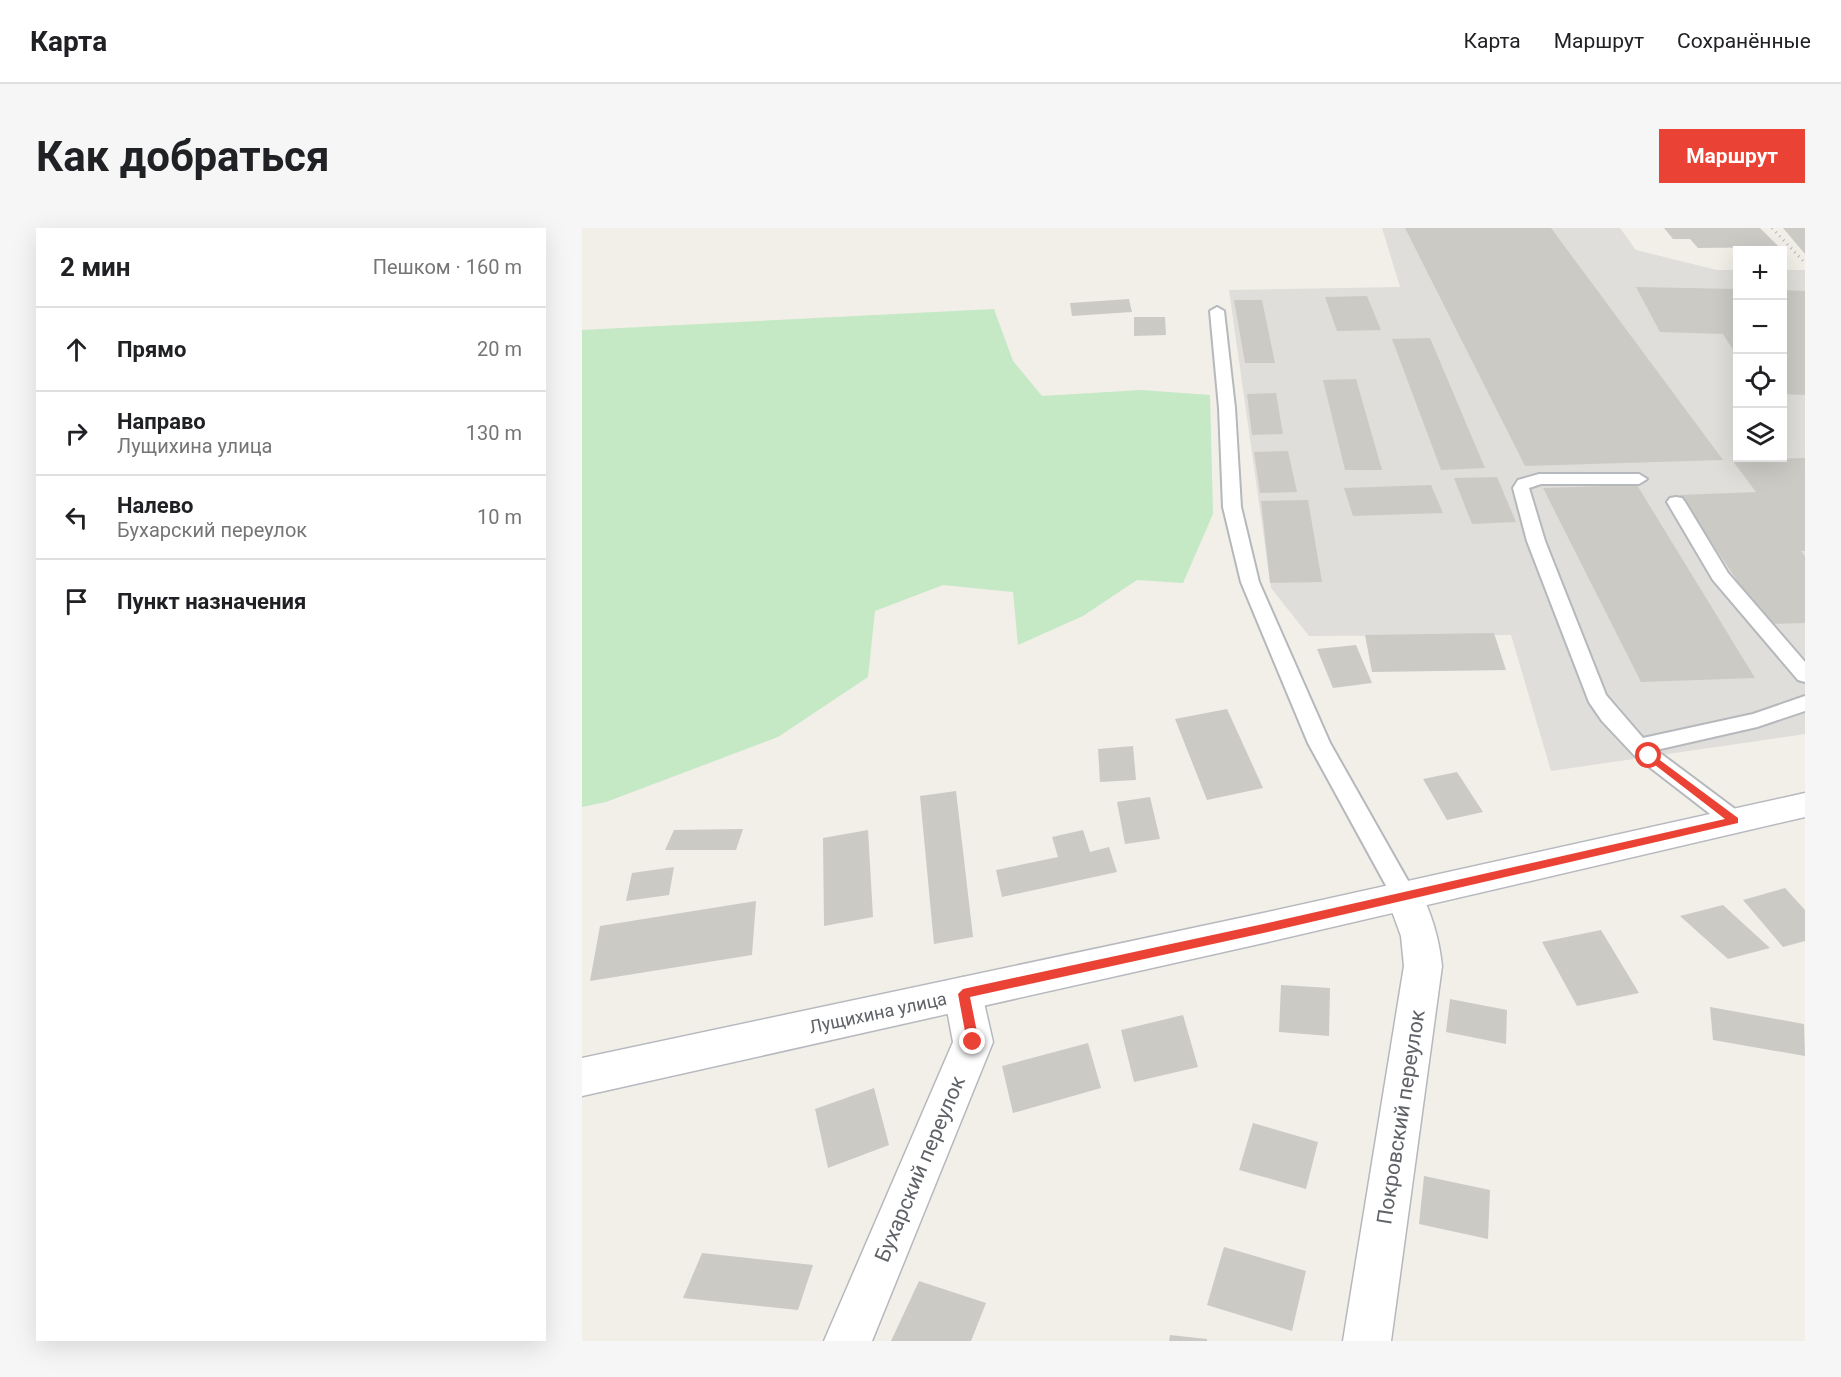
<!DOCTYPE html>
<html lang="ru">
<meta charset="utf-8">
<style>
:root{--surface:#fff;--page:#f6f6f6;--text:#202124;--muted:#757577;--line:#e0e0e0;--accent:#ea4335}
body{margin:0;font-family:Roboto,sans-serif;background:var(--page);color:var(--text)}
.controls{position:absolute;right:18px;top:18px;display:grid;overflow:hidden;border-radius:0px;box-shadow:0 6px 24px #0002}
.controls button{width:54px;height:54px;display:grid;place-items:center;padding:0;border:0;border-bottom:2px solid var(--line);background:var(--surface);color:var(--text);font:30px sans-serif}
.stop{position:absolute;width:18px;height:18px;margin:-14px;border:4px solid #ea4335;border-radius:50%;background:#fff}
.stop.end{background:#ea4335;border-color:#fff;box-shadow:0 2px 6px #0008}
.list{margin:0;padding:0;list-style:none}
h2{display:flex;justify-content:space-between;align-items:center;height:78px;margin:0;padding:0 24px;font-size:26px}
h2 small{font-size:20px;font-weight:400;color:var(--muted)}
.list li{display:grid;grid-template-columns:39px 1fr auto;gap:18px;align-items:center;box-sizing:border-box;height:84px;padding:0 24px;border-top:2px solid var(--line)}
.list b{display:block;font-size:22px;white-space:nowrap}
.list p{margin:0;font-size:20px;white-space:nowrap;color:var(--muted)}
.list em{font-size:20px;font-style:normal;color:var(--muted)}
.icon{flex:none;width:33px;height:33px;fill:none;stroke:currentColor;stroke-width:2;stroke-linecap:round;stroke-linejoin:round}
.map{position:relative;flex:none;width:1223px;height:1113px;overflow:hidden;border-radius:0px}
header{display:flex;align-items:center;gap:36px;box-sizing:border-box;height:84px;padding:0 30px;background:var(--surface);border-bottom:2px solid var(--line)}
header strong{font-size:28px}
nav{display:flex;gap:33px;margin-inline-start:auto;font-size:21px}
.intro{display:flex;align-items:center;justify-content:space-between;box-sizing:border-box;height:144px;padding:0 36px}
h1{margin:0;font-size:42px}
.button{padding:15px 27px;border-radius:0px;background:var(--accent);color:#fff;font-size:21px;font-weight:700}
main{display:flex;gap:36px;padding:0 36px}
aside{flex:1;background:var(--surface);border-radius:0px;box-shadow:0 6px 24px #0002}
.map>svg:first-child{display:block}
.industrial{fill:#e0deda}
.green{fill:#c5e8c5}
.building{fill:#cccac5}
.lines{fill:none;stroke-linecap:round;stroke-linejoin:round}
.lane-casing{stroke:#b5b8bc;stroke-width:4}
.street-casing{stroke:#b5b8bc;stroke-width:3}
.secondary-casing{stroke:#b6babf;stroke-width:3}
.lane{fill:#fff;fill-rule:evenodd}
.street{fill:#fff;fill-rule:evenodd}
.secondary{fill:#fff;fill-rule:evenodd}
.rail{stroke:#b6b7b8;stroke-width:3;stroke-dasharray:1 4.5;stroke-linecap:butt}
.route{fill:#ea4335}
.labels{text-anchor:middle;stroke-width:4.5;stroke-linejoin:round;paint-order:stroke}
.street-label{font-size:18px;fill:#5f6368;stroke:#fff}
.near-street-label{font-size:21px;fill:#5f6368;stroke:#fff}
</style>
<header>
<strong>Карта</strong>
<nav><a>Карта</a><a>Маршрут</a><a>Сохранённые</a></nav>
</header>
<div class="intro"><h1>Как добраться</h1><a class="button">Маршрут</a></div>
<main>
<aside>
<h2>2 мин<small>Пешком · 160 m</small></h2>
<ul class="list">
<li><svg class="icon" aria-label="ahead" viewBox="0 0 24 24"><path d="M12 20V5M6 11l6-6 6 6"/></svg><div><b>Прямо</b></div><em>20 m</em></li>
<li><svg class="icon" aria-label="right" viewBox="0 0 24 24"><path d="M7 20v-9h11M14 6l5 5-5 5"/></svg><div><b>Направо</b><p>Лущихина улица</p></div><em>130 m</em></li>
<li><svg class="icon" aria-label="left" viewBox="0 0 24 24"><path d="M17 20v-9H6M10 6l-5 5 5 5"/></svg><div><b>Налево</b><p>Бухарский переулок</p></div><em>10 m</em></li>
<li><svg class="icon" aria-label="arrive" viewBox="0 0 24 24"><path d="M6 21V4h12l-3 4 3 4H6"/></svg><div><b>Пункт назначения</b></div></li>
</ul>
</aside>
<div class="map">
<svg width="1223" height="1113" viewBox="0 0 1223 1113">
<rect width="100%" height="100%" fill="#f1efe8"/>
<path class="industrial" d="M800 0H1038L1054 22 1135 42H1155L1156 230H1200L1201 42H1223V506L969 543 929 407 727 408 689 360 647 62 818 59Z"/>
<path class="green" d="M412 81 431 133 460 168 559 162 628 167 631 286 601 355 555 352 501 388 436 417 431 364 361 357 293 383 286 449 196 509 24 574 0 579V102Z"/>
<path class="building" d="M823 0H969L1141 232 943 238Z
M1082 0H1178L1197 19 1116 20 1108 11H1091Z
M1201 0H1223V26Z
M1054 59 1156 61V130L1141 106 1078 104Z
M1200 62 1223 63V167L1200 166Z
M785 68 799 102 755 103 743 69Z
M547 71 550 84 490 88 488 75Z
M652 72H680L693 135H663Z
M552 89H583L584 107 552 108Z
M848 110 903 240 859 242 810 111Z
M774 151 800 242H763L741 152Z
M694 165 701 206 670 207 665 166Z
M706 223 715 264 678 265 672 224Z
M1223 230V323H1219L1223 328V395L1184 396 1098 267 1174 264 1150 232Z
M915 249 934 294 890 296 872 250Z
M849 257 861 285 771 288 762 260Z
M1055 257 1173 450 1059 454 961 260Z
M726 272 740 354 688 355 679 273Z
M912 405 924 442 790 444 783 407Z
M774 417 790 455 751 460 735 421Z
M645 481 681 560 625 572 593 491Z
M551 518 554 552 518 554 516 521Z
M875 544 901 584 865 592 841 551Z
M374 563 391 709 352 716 338 568Z
M568 569 578 611 543 616 535 574Z
M161 601 154 622H83L92 602Z
M286 602 291 689 242 698 241 610Z
M501 602 508 624 527 619 535 644 420 669 414 642 476 629 470 609Z
M92 639 87 667 44 673 50 645Z
M1203 660 1223 682V713L1201 719 1161 672Z
M174 673 170 727 8 753 18 698Z
M1141 677 1188 720 1146 731 1098 688Z
M1019 702 1057 765 995 778 960 714Z
M699 757 748 760 747 808 697 804Z
M868 771 925 782 924 816 864 804Z
M1128 779 1222 796 1223 828 1131 812Z
M601 787 616 839 552 854 539 802Z
M506 815 519 860 431 885 420 838Z
M292 860 307 917 246 940 233 881Z
M671 895 736 914 724 961 657 942Z
M842 948 908 962 906 1011 837 996Z
M642 1019 724 1043 710 1103 625 1077Z
M120 1025 231 1037 216 1082 101 1070Z
M337 1053 404 1075 389 1113H309Z
M588 1107 625 1111V1113H587Z"/>
<g class="lines">
<defs>
<path id="lane" d="M635 79 642 83 653 180 659 279 677 354 748 515 834 667 831 674 822 677 813 674 726 515 659 354 641 279 637 180 628 83Z
M957 246H1057L1065 251 1057 256H959L947 260 963 313 1024 467 1061 510 1171 486 1223 468V483L1175 499 1074 522 1161 587 1165 593 1161 599 1153 602 1145 599 1052 527 1020 493 1007 474 945 313 931 260 936 252Z
M1094 269 1100 270 1103 274 1146 345 1223 434V454L1216 452 1131 352 1085 274 1088 270Z"/>
<path id="street" d="M822 653 835 657C849 683 857 709 860 738L809 1113H761L822 738 819 708 804 667 809 657Z
M381 749 395 754 400 766 411 814 290 1113H242L371 814 362 766 367 754Z"/>
<path id="secondary" d="M1223 565V589L686 714 0 868V830L686 684Z"/>
</defs>
<use href="#lane" class="lane-casing"/>
<use href="#street" class="street-casing"/>
<use href="#secondary" class="secondary-casing"/>
<use href="#lane" class="lane"/>
<use href="#street" class="street"/>
<use href="#secondary" class="secondary"/>
<path class="rail" d="M1190 0 1223 35"/>
</g>
<path class="route" d="M1067 524 1156 590V595L686 704 388 769 397 814 391 819 385 814 376 766 381 761 686 695 1143 591 1064 530V525Z"/>
<g class="labels">
<g class="street-label">
<text transform="translate(296 785) rotate(-12)" y="6">Лущихина улица</text>
</g>
<g class="near-street-label">
<text transform="translate(819 889) rotate(-81)" y="7">Покровский переулок</text>
<text transform="translate(338 941) rotate(-67)" y="7">Бухарский переулок</text>
</g>
</g>
</svg>
<div class="controls">
<button>+</button>
<button>−</button>
<button><svg class="icon" aria-label="locate" viewBox="0 0 24 24"><circle cx="12" cy="12" r="6"/><path d="M12 2v4M12 18v4M2 12h4M18 12h4"/></svg></button>
<button><svg class="icon" aria-label="layers" viewBox="0 0 24 24"><path d="M12 4l9 5-9 5-9-5zM3 14l9 5 9-5"/></svg></button>
</div>
<div class="stop" style="left:1067px;top:528px"></div>
<div class="stop end" style="left:391px;top:814px"></div>
</div>
</main>
